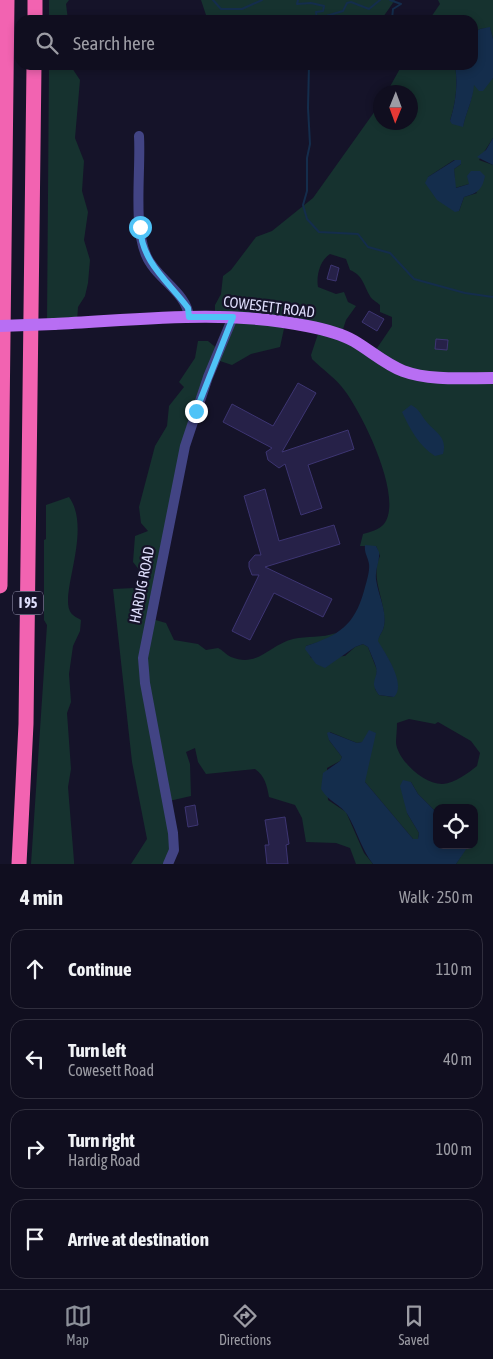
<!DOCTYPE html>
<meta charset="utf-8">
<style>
:root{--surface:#100e1f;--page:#191728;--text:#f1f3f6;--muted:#9c9ca4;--line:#302e3d;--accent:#8c9099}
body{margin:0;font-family:"Asap Condensed",sans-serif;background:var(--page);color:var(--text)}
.controls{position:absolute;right:15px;bottom:15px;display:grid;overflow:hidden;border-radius:10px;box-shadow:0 2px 8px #0003}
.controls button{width:45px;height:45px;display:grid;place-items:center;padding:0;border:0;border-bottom:1px solid var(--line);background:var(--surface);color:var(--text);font:25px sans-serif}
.compass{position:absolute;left:373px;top:85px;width:45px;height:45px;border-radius:50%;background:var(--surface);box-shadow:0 2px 8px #0003;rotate:181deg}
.stop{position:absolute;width:15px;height:15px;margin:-11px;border:4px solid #4fc3f7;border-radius:50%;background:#fff}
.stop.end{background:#4fc3f7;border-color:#fff;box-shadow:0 1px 5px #0008}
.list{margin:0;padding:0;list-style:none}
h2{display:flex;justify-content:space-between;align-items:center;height:65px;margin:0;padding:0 20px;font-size:21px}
h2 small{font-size:16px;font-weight:400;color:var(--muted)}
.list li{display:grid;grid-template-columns:32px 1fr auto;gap:15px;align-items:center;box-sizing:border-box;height:80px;margin:0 10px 10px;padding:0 10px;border:1px solid var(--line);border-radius:15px}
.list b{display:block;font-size:19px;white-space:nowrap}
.list p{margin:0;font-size:16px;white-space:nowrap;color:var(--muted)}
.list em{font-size:16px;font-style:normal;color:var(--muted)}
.icon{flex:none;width:28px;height:28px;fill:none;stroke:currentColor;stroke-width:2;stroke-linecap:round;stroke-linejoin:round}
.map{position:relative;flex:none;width:493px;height:864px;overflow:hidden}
.search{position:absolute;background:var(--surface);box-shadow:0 2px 8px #0003;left:15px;right:15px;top:15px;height:55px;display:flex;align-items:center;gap:12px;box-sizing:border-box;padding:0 18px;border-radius:15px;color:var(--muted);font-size:19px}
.sheet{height:425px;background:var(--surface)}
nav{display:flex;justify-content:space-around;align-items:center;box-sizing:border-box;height:70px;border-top:1px solid var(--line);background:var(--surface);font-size:14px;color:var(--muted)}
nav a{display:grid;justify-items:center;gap:2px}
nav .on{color:var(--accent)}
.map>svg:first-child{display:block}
.green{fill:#16322f;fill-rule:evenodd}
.water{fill:#142d4c}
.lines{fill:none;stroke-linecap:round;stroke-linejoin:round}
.stream{stroke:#142d4c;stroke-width:2}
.building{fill:#262148;stroke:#3d3572}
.minor{stroke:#424484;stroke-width:10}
.major{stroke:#b86ef3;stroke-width:12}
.highway{stroke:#f263b1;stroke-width:15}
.major-bridge{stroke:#b86ef3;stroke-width:12}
.route{stroke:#4fc3f7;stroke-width:6}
.labels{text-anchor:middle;stroke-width:4.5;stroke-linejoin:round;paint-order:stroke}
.shield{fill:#151329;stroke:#a2a1bd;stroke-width:1}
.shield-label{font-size:14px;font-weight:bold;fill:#dfdefc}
.street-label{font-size:15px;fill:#dfdefc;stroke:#151329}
</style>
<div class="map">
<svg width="493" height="864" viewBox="0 0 493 864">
<rect width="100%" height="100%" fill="#151329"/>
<path class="green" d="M49 0H69L66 4 68 20H49Z
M201 0H395L381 20H301L297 16 206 15Z
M438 0H493V39L490 28 480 29 473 33V20H429L440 4Z
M49 65H70L80 80 75 138 84 161 82 191 88 212 84 240 90 260 88 283 85 296 78 307 77 322 47 323Z
M402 65H455C458 85 456 102 450 121L463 126C466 112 473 100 473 85L488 83 493 78V138L479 160 493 165V864H456L468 845H474V808H437V813L418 794 411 782 407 813 419 833 418 839H413L365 782 362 742 357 743 330 732 329 740 342 757 340 761 327 768 328 800 346 812 364 853 373 864H356L350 848 336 843 306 842 302 818 295 805 269 797C267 786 265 776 255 769L206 774 198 762 195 748 186 752 190 764 191 796 169 801 174 837 168 864H131L147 839 132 762 113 589 135 588 147 580 133 562 135 536 148 531 141 523 139 507 155 446 167 426 169 406 184 387 179 382 195 358 198 341H208L219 350 231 323 215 317V305L221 294 223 276 231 270 256 237 272 231 313 198 380 104V122H410V92H387ZM454 160H460L461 164 454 169 455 188 469 184 477 193 464 197 459 211 428 177ZM330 254 346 259 350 270C363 275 364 286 370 296 371 299 377 302 380 305V312L392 317V326L373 354 341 335 346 320 356 306 348 302 344 292 336 294 318 287C316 276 320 260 330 254ZM285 324 319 331 311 355 312 359C323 370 337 379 345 391 363 415 404 498 384 524 379 530 370 532 363 534L360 546H376L380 556C369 579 387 601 384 626 383 631 379 636 377 641 389 660 401 674 393 697L379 695 375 689 377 670 368 647 363 644 355 647 345 656 311 658 306 646 328 639 336 633C322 638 307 636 293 639 269 645 258 668 231 657 226 655 223 650 218 648L206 650 198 644 174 640 166 623 152 619 196 412 217 360 232 365 251 354 280 347ZM409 719 435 724 438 722 471 741 480 753 477 766C468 773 455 783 443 784 425 785 398 761 396 743 396 737 397 730 397 723Z
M69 497C93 530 58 596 71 613 73 616 78 618 81 620L80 631 73 646 69 674 71 702 67 713 71 769 68 787 74 861V864H31L47 625 44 620V540L46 539V505Z"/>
<path class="water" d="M490 27 493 39V78L483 91H479L474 85C473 100 466 112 463 127L452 124 450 121C456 102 458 85 455 65H473V33L480 29Z
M493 138V165L477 157 486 150Z
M455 160H461V164L454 169 456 188 469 184 467 176 471 171H480L485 176C482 190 478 193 464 197L459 211 455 212 437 200 425 183 428 177Z
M411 405C419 409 420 413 425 420 434 432 448 436 443 454L435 456C419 446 410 429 402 412Z
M365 545 376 546 379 552C380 561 375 569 376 579 378 595 387 610 384 626 383 632 379 635 378 641 385 653 407 684 394 697L379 695C368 681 379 679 376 667 374 661 371 654 368 647L363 644 355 647 325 668 316 664 305 649 306 646C339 635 354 626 364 591 366 583 370 572 369 564 368 557 364 553 365 545Z
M369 730 376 733 365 782 413 839H418L419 833 407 813 400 786 403 780 411 782 418 794 437 813V845H469L456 864H373C361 849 357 830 347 814 341 805 329 802 321 789L323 773 340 761 342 757 329 740 327 733 329 732 357 743 362 742Z"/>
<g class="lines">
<path class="stream" d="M213 0 221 9H242L262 0
M298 0 297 4 311 3 324 6 323 11 316 12 317 20
M390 0 401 4 393 9 392 19 403 20
M316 19 343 11 347 3 351 2 369 9 380 0
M309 65 308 108 310 144 307 158V191L303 205 307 219 319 232 358 234 368 247 390 253 414 279 465 293 493 297"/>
</g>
<path class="building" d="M331 265 339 268 336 281 327 279Z
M369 311 384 319 377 331 362 322Z
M436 339 448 340 447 350 435 349Z
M298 383 316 393 282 452 348 430 354 449 308 465 322 508 301 515 285 464 279 468 268 460 266 452 272 448 223 422 232 404 273 426Z
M265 489 279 541 334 525 340 544 265 567 332 599 323 617 274 593 250 640 232 631 259 575H252L249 567V562L255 555H261L244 496Z
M195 805 198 825 188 827 185 807Z
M285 817 289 844 286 845 288 864H267L265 845H269L265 820Z"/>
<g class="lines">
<path class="minor" d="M139 136C141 170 133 225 146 255 155 278 187 292 189 317
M168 864 174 850 173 833 145 683 143 658 185 446 208 377 233 317"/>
<path class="major" d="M54 324C138 320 224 309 307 326 323 329 340 333 354 341 371 351 385 364 403 371 430 381 464 378 493 378"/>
<path class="highway" d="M35 20V0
M0 586 7 0
M19 864 26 724 34 65"/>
<path class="major-bridge" d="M0 326 54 324"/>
</g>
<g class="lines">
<path class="route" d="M140 227C142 263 168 281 188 308L189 317H233L196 411"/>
</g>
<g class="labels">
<rect class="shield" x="13" y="591.5" width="30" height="23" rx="4"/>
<g class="shield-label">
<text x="28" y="608">I 95</text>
</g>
<g class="street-label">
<text transform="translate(269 307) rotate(7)" y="5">COWESETT ROAD</text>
<text transform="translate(142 585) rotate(-79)" y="5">HARDIG ROAD</text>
</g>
</g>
</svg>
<div class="controls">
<button><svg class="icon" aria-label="locate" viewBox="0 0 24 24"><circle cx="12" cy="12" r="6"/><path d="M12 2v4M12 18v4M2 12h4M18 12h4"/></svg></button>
</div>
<svg class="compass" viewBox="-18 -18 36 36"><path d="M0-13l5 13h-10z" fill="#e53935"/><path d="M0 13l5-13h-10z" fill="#9c9ca4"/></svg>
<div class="stop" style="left:140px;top:227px"></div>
<div class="stop end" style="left:196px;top:411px"></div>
<div class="search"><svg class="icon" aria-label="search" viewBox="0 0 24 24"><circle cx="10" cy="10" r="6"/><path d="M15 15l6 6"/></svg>Search here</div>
</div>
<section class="sheet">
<h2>4 min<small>Walk · 250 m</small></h2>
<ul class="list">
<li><svg class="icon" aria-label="ahead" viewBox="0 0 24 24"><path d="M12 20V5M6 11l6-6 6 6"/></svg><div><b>Continue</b></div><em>110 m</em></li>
<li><svg class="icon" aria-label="left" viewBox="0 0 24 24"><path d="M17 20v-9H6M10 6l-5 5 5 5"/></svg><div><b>Turn left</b><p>Cowesett Road</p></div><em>40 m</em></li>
<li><svg class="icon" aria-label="right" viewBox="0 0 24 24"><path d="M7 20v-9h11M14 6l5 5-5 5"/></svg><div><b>Turn right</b><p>Hardig Road</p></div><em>100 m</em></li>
<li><svg class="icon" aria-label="arrive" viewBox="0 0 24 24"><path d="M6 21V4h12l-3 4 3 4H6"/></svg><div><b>Arrive at destination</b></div></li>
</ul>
</section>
<nav>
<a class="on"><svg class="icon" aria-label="map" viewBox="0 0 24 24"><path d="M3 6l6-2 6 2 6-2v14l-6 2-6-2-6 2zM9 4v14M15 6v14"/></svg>Map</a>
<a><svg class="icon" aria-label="directions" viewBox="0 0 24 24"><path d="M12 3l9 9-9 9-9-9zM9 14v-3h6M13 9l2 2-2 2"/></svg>Directions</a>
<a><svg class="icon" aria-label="saved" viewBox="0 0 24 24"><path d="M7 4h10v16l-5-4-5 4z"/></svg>Saved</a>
</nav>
